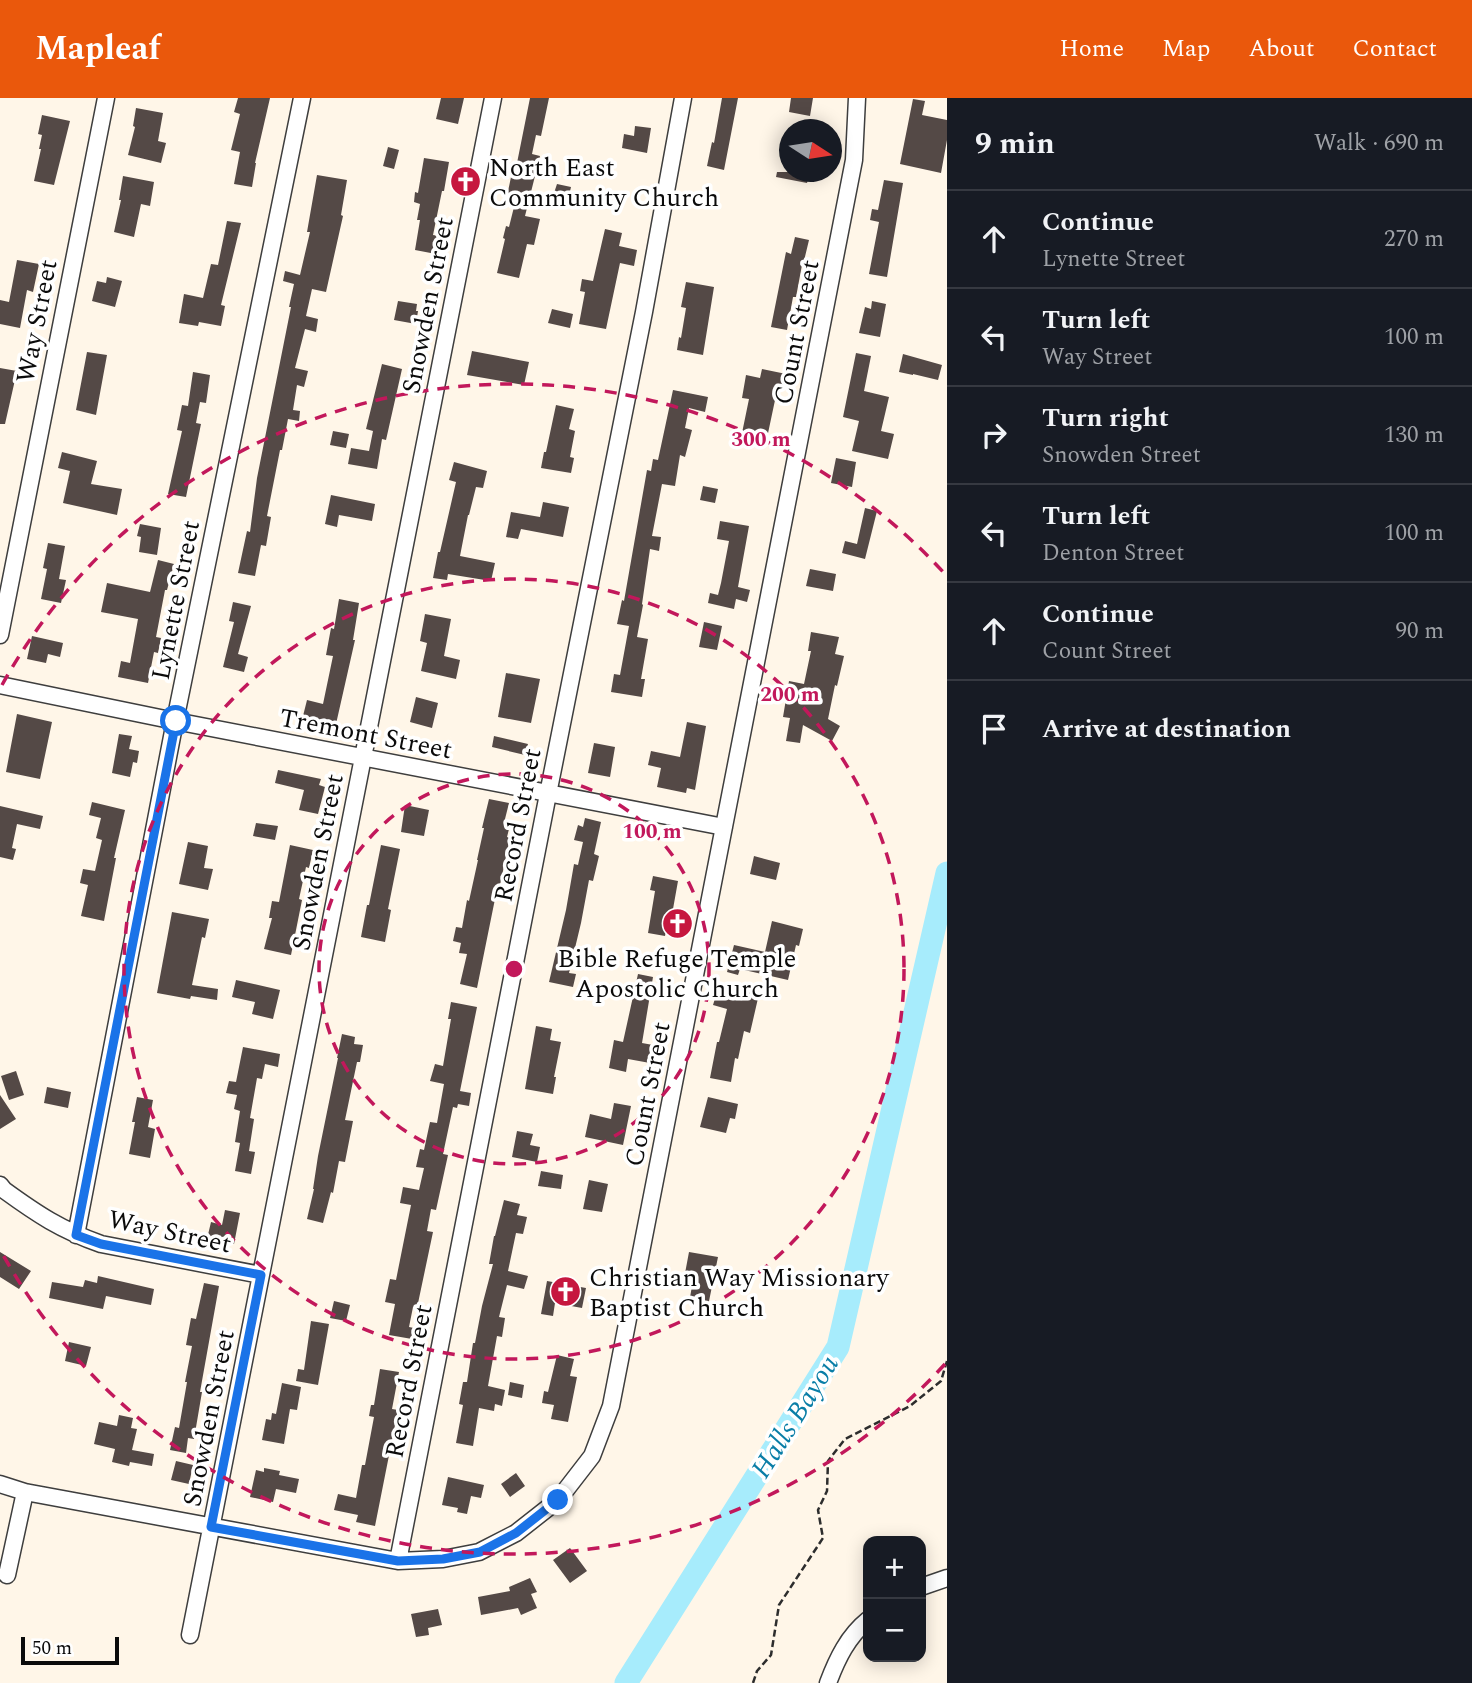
<!DOCTYPE html>
<meta charset="utf-8">
<style>
:root{--surface:#171b24;--page:#20242c;--text:#f1f3f6;--muted:#9ea1a6;--line:#363941;--accent:#ea580c}
body{margin:0;font-family:Spectral,serif;background:var(--page);color:var(--text)}
.controls{position:absolute;right:21px;bottom:21px;display:grid;overflow:hidden;border-radius:14px;box-shadow:0 4px 18px #0003}
.controls button{width:63px;height:63px;display:grid;place-items:center;padding:0;border:0;border-bottom:2px solid var(--line);background:var(--surface);color:var(--text);font:35px sans-serif}
.compass{position:absolute;left:779px;top:21px;width:63px;height:63px;border-radius:50%;background:var(--surface);box-shadow:0 4px 18px #0003;rotate:102deg}
.scale{position:absolute;left:21px;bottom:18px;width:98px;box-sizing:border-box;padding-left:7px;border:4px solid #0b0b0b;border-top:0;font-size:19px;line-height:24px;white-space:nowrap;color:#0b0b0b;-webkit-text-stroke:5px #fff;paint-order:stroke}
.stop{position:absolute;width:21px;height:21px;margin:-16px;border:5px solid #1a73e8;border-radius:50%;background:#fff}
.stop.end{background:#1a73e8;border-color:#fff;box-shadow:0 2px 7px #0008}
.list{margin:0;padding:0;list-style:none}
h2{display:flex;justify-content:space-between;align-items:center;height:91px;margin:0;padding:0 28px;font-size:30px}
h2 small{font-size:23px;font-weight:400;color:var(--muted)}
.list li{display:grid;grid-template-columns:46px 1fr auto;gap:21px;align-items:center;box-sizing:border-box;height:98px;padding:0 28px;border-top:2px solid var(--line)}
.list b{display:block;font-size:26px;white-space:nowrap}
.list p{margin:0;font-size:23px;white-space:nowrap;color:var(--muted)}
.list em{font-size:23px;font-style:normal;color:var(--muted)}
.icon{flex:none;width:38px;height:38px;fill:none;stroke:currentColor;stroke-width:2;stroke-linecap:round;stroke-linejoin:round}
.map{position:relative;flex:none;width:947px;height:1585px;overflow:hidden}
header{display:flex;align-items:center;gap:42px;box-sizing:border-box;height:98px;padding:0 35px;background:var(--accent);color:#fff}
header strong{font-size:33px}
nav{display:flex;gap:38px;margin-inline-start:auto;font-size:24px}
main{display:flex}
aside{flex:1;background:var(--surface)}
.map>svg:first-child{display:block}
.lines{fill:none;stroke-linecap:round;stroke-linejoin:round}
.river{stroke:#a7ecfc;stroke-width:23}
.building{fill:#544946}
.street-casing{stroke:#3e3e3e;stroke-width:19}
.path{stroke:#2d2d2d;stroke-width:2.5;stroke-dasharray:7 3.5;stroke-linecap:butt}
.street{stroke:#fff;stroke-width:16}
.route{stroke:#1a73e8;stroke-width:9}
.ring{fill:none;stroke:#c2185b;stroke-width:3.5;stroke-dasharray:12 9}
.labels{text-anchor:middle;stroke-width:7;stroke-linejoin:round;paint-order:stroke}
.poi-label{font-size:26px;fill:#0b0b0b;stroke:#fff;text-anchor:start}
.street-label{font-size:26px;fill:#0b0b0b;stroke:#fff}
.water-label{font-size:28px;font-style:italic;fill:#0a7ea7;stroke:#fff}
.centre{fill:#c2185b;stroke:#fff;stroke-width:3.5}
.ring-label{font-size:21px;text-anchor:middle;font-weight:bold;fill:#c2185b;stroke:#fff;stroke-width:7;stroke-linejoin:round;paint-order:stroke}
</style>
<header>
<strong>Mapleaf</strong>
<nav><a>Home</a><a>Map</a><a>About</a><a>Contact</a></nav>
</header>
<main>
<div class="map">
<svg width="947" height="1585" viewBox="0 0 947 1585">
<rect width="100%" height="100%" fill="#fff6e8"/>
<g class="lines">
<path class="river" d="M626 1585 838 1249 947 775"/>
</g>
<path class="building" d="M238 0H270L255 65H256L252 89 234 86 240 54 231 52 240 16 234 14Z
M441 0H464L458 26 436 21Z
M530 0H549L541 38 536 37 532 56 540 58 525 118 540 121 534 147 527 146 519 180 497 175 505 141 503 140 506 128 509 129 515 105 506 103 511 79 514 80Z
M722 0H738L724 72 707 68 712 44 714 45Z
M791 0H813L810 18 789 14Z
M913 1 925 3 922 17 947 22V42L941 75 900 66Z
M136 10 163 15 158 43 166 45 161 65 128 57 135 29 133 28Z
M42 17 70 23 54 87 34 83 41 51H39L42 37 38 36Z
M635 28 651 30 647 55 622 50 624 36 634 38Z
M388 49 399 52 394 71 383 68Z
M424 60 449 64 444 93H442L433 137 439 138 436 156 415 152 420 122H417L420 106 414 104 415 94 418 95Z
M777 74H810L807 85 776 79Z
M317 77 347 82 341 117 343 118 326 194 312 191 306 218 318 221 316 234 305 231 295 270 308 273 304 289 297 287 293 312 300 313 299 323 288 321 282 352H280L267 418 271 419 266 448 261 447 255 478 238 475 247 433 250 434 257 380 291 209H289L294 186 283 183 285 173 300 177 310 134H307Z
M123 78 154 84 150 108 141 106 134 139 114 134 121 102H119Z
M884 82 903 85 887 179 869 176 879 124 870 122 872 111 878 112Z
M557 86 571 89 568 102 553 98Z
M227 123 241 125 221 207 225 208 221 228 199 224 198 228 179 225 184 196 203 200 211 166 218 167Z
M605 131 622 135 619 148 637 152 634 168 620 165 606 231 579 226 585 194 580 193 582 181 593 183Z
M795 139 809 142 803 167H802L796 199H793L787 232 771 229 786 154 791 156Z
M17 162 39 166 33 194 27 192 20 230 0 226V202L9 204Z
M107 179 122 183 115 209 92 203 97 183 106 185Z
M686 184 714 189 703 257 677 252 679 239 681 240 686 210 681 209Z
M398 203 417 206 416 213H418L416 226 394 222Z
M872 203 886 206 880 239 859 235 865 209 871 211Z
M552 211 573 216 570 230 548 225Z
M472 253 529 264 524 287 467 277Z
M87 254 107 257 96 317 76 312Z
M856 255 871 258 864 293 889 299 881 333 894 336 888 361 852 353 859 323 843 319Z
M903 256 942 267 938 282 913 276V277L899 274Z
M382 266 402 271 386 342 382 341 377 371 348 366 351 350 369 353 373 333 366 331Z
M0 270 17 273 5 326H0Z
M762 271 791 277 789 290 778 288 767 340 742 335 749 301 742 300 746 277 760 280Z
M193 274 210 277 206 305 200 304 196 325 201 326 186 399 168 396 182 333 177 332 182 307 188 308Z
M673 292 708 299 705 314 689 310 685 330 692 332 685 359 680 357 675 388 662 386 652 438 661 439 659 453 650 451 642 506 643 507 637 539 648 541 641 581H645L642 599 611 594 614 576 620 577 629 528 617 526 622 502 624 503 647 372 651 373 653 361 658 362Z
M556 307 574 311 569 331 575 333 570 359 574 360 571 375 541 370 544 354H546Z
M333 333 349 336 346 350 330 347Z
M62 354 97 363 91 386 122 391 117 417 63 405 70 373 58 370Z
M836 360 856 364 852 389 831 385Z
M454 364 487 373 483 390 476 389 469 417H468L460 458 495 465 491 483 448 476 447 482 433 480 438 454H440L456 384 449 382Z
M703 388 718 391 715 405 700 402Z
M331 397 375 406 372 423 339 417 337 429 325 426Z
M543 404 569 409 563 439 521 431 518 441 506 439 511 414 540 419Z
M865 410 877 413 865 461 842 455 845 443 857 446Z
M720 423 749 428 738 489 750 492 747 504 736 501 734 511 708 505 710 495 718 497 721 485 729 443 717 441Z
M140 426 161 430 157 457 139 454 141 439 137 438Z
M48 445 65 448 59 481 66 482 61 505 41 501 47 471 43 470Z
M158 462 174 466 167 492H165L156 539 161 540 158 555 154 554 148 585 118 579 121 563 130 565 138 521 101 514 107 485 150 494Z
M810 471 836 476 833 493 806 488Z
M339 501 359 505 353 542H355L336 626 303 618 307 602 323 606 333 558 326 557 331 530 334 531Z
M233 504 251 508 238 556 248 559 244 574 223 569 234 524 229 523Z
M425 516 451 521 444 558 460 562 456 581 421 573 427 545 420 543Z
M704 524 722 528 717 552 699 549Z
M811 534 839 539 835 556 844 558 837 588 835 587 828 621 840 628 832 643 803 627 800 645 786 643 790 620 783 619 789 583 804 586 811 553H808Z
M32 538 63 545 60 559 48 556 46 565 27 561Z
M506 575 540 581 531 625 498 619Z
M416 599 438 605 432 630 410 624Z
M17 616 52 624 40 681 6 674Z
M687 624 706 628 695 692 687 690 686 695 657 689 661 670 648 667 651 653 680 659Z
M119 636 132 638 129 651 139 653 137 665 133 664 130 679 112 675Z
M494 638 528 646 525 657 492 649Z
M594 645 615 649 610 679 588 675Z
M278 672 321 681 319 687 325 689 318 716 299 712 304 692 275 685Z
M489 701 509 705 504 725 510 727 507 739 510 740 497 801H495L477 890 460 886 467 856 459 855 461 845 453 843 456 829 462 830 467 802 469 803 478 762H477L484 730H482Z
M92 704 125 712 114 760H116L104 823 81 818 88 787 80 785 83 771 95 773 102 742 96 740 101 720 89 717Z
M405 707 429 712 424 738 401 734Z
M0 708 43 718 40 731 17 726 12 750 16 751 13 762 0 759Z
M585 720 601 724 594 756 599 758 593 783 589 782 581 825 569 875 576 876 573 889 549 884 566 812 574 766 578 767 583 744 574 742 578 727 583 729Z
M256 725 278 728 275 742 253 738Z
M188 744 208 748 204 770 213 771 208 792 179 786Z
M290 747 313 752 309 770 306 769 299 801 302 802 291 857 264 851 272 820H269L272 803 279 804Z
M381 747 400 751 388 811 391 812 385 844 361 839 367 807H369Z
M754 758 780 765 776 782 750 776Z
M653 778 678 783 673 811 682 813 680 824 668 821 665 838 648 835 655 793 650 792Z
M172 814 209 821 205 840 202 839 192 887 218 891 217 902 191 898 190 901 157 895Z
M772 823 803 831 799 848 796 847 788 882 740 871 738 877 727 874 734 847 765 854Z
M638 876 653 879 642 945 653 947 650 965 628 961 626 974 609 970 614 942 623 944Z
M236 882 280 892 273 921 252 916 255 904 232 899Z
M732 890 759 896 750 935 744 933 738 961 735 960 731 984 710 980 717 944H719L727 911 713 907 717 894 731 897Z
M451 904 477 909 460 993 471 995 469 1008 458 1006 457 1010 453 1009 443 1056 448 1057 436 1112 431 1111 427 1133 433 1134 417 1210 413 1209 409 1229 414 1230 412 1241 389 1237 395 1206 385 1204 390 1181 396 1182 411 1107 400 1105 403 1089 419 1092 424 1070 416 1069 420 1051 424 1052 430 1024 437 1025 444 986 430 983 435 966 443 968 451 921H448Z
M536 928 552 931 550 942 561 944 554 979H556L553 996 525 991Z
M342 936 355 939 354 946 363 947 360 964H357L345 1022 353 1023 345 1064 339 1063 333 1095 331 1094 323 1125 307 1121 314 1091H313L318 1058 338 960H337Z
M243 949 280 956 278 969 265 966 262 981 257 980 250 1020 254 1021 249 1053 255 1054 251 1076 235 1073 240 1045 235 1044 240 1013 234 1011 237 997 226 995 229 983 236 984Z
M16 973 24 997 9 1002 1 978Z
M47 989 71 994 68 1010 44 1005Z
M0 997 16 1021 0 1031Z
M137 999 153 1002 148 1029 155 1031 150 1060 129 1056 135 1024H132Z
M708 999 738 1006 735 1021 730 1020 726 1035 700 1029Z
M614 1005 631 1008 623 1047 585 1039 590 1016 611 1021Z
M517 1033 533 1036 530 1047 540 1049 537 1064 512 1059Z
M541 1073 563 1077 561 1091 538 1088Z
M589 1082 608 1086 602 1114 583 1111Z
M504 1102 520 1106 517 1117 527 1119 523 1136 516 1135 508 1173 528 1178 524 1191 507 1187 499 1219 505 1220 502 1239 497 1238 488 1288 505 1292 502 1308 495 1306 494 1313 479 1310 473 1348 456 1345 463 1307 459 1306 463 1284H467L473 1245H475L482 1208 493 1166H489L494 1138H495Z
M225 1112 240 1115 234 1146 207 1141 211 1124 222 1127Z
M0 1154 31 1173 19 1191 0 1179Z
M689 1154 718 1159 708 1208 689 1205 692 1188 683 1186Z
M98 1178 154 1191 151 1207 106 1198 103 1211 49 1200 52 1184 83 1189 85 1182 97 1185Z
M547 1183 586 1190 582 1210 555 1205 553 1218 541 1216Z
M204 1185 219 1188 200 1294H202L194 1341 188 1340 186 1355 170 1352 175 1329 179 1330 187 1284H185L192 1248 186 1247 191 1220 196 1221Z
M334 1203 350 1207 346 1223 330 1220Z
M311 1223 329 1226 318 1287 296 1283 298 1271 304 1272Z
M69 1244 91 1249 86 1268 65 1263Z
M557 1257 574 1261 570 1278 577 1279 568 1324 551 1321 554 1307 542 1305 544 1293 548 1294Z
M380 1271 399 1274 392 1311 398 1312 375 1428 356 1424 358 1417 334 1412 338 1396 356 1400 362 1367H365L374 1319 369 1318 371 1307H374Z
M510 1284 524 1287 522 1300 508 1297Z
M282 1285 301 1289 297 1312 290 1311 284 1346 262 1342 266 1321 271 1322 272 1315 276 1316Z
M119 1317 133 1320 131 1330 137 1331 132 1352 154 1356 152 1368 130 1364 129 1368 112 1364 115 1351 94 1346 99 1324 117 1328Z
M176 1363 193 1367 189 1386 171 1382Z
M264 1370 280 1373 279 1377 299 1381 296 1395 276 1391 273 1404 250 1399 256 1372 264 1374Z
M516 1375 525 1388 510 1399 501 1386Z
M448 1379 484 1387 481 1400 471 1398 467 1416 457 1414 458 1410 442 1407Z
M570 1450 587 1473 570 1485 553 1462Z
M530 1480 537 1494 531 1496 537 1510 521 1517 518 1510 481 1517 478 1499 510 1493 509 1489Z
M438 1511 442 1527 428 1530 429 1537 416 1539 411 1516Z"/>
<g class="lines">
<defs>
<path id="street" d="M0 537 106 0
M0 587 175 623 724 729
M0 1087 4 1092C37 1116 61 1132 101 1146L261 1177
M76 1137 175 623 302 0
M0 1386 25 1394 398 1463 443 1461 479 1454 516 1435 558 1402 592 1358 611 1308 854 62 857 0
M398 1463 548 696 644 214 683 0
M7 1477 25 1394
M921 1489 947 1480
M190 1537 493 0
M828 1585C837 1561 848 1538 868 1522"/>
</defs>
<use href="#street" class="street-casing"/>
<path class="path" d="M753 1585 757 1573 771 1557 779 1507 823 1440 818 1412 827 1393 828 1363 845 1341 910 1308 941 1283 947 1263"/>
<use href="#street" class="street"/>
</g>
<g class="lines">
<path class="route" d="M176 623 76 1137 101 1146 261 1177 211 1429 398 1463 443 1461 480 1454 516 1435 558 1402"/>
</g>
<g class="ring">
<circle cx="514" cy="871" r="195"/>
<circle cx="514" cy="871" r="390"/>
<path d="M945 1266A585 585 0 0 1 2 1155M2 587A585 585 0 0 1 945 476"/>
</g>
<defs>
<symbol id="church-disc" viewBox="-11 -11 22 22"><circle r="9.5" fill="#c6173f" stroke="#fff"/><path d="M-1.2-6h2.4v3.5h3.3v2.4h-3.3V6h-2.4V-.1h-3.3v-2.4h3.3Z" fill="#fff"/></symbol>
</defs>
<g fill-rule="evenodd">
<use href="#church-disc" x="448" y="66" width="35" height="35"/>
<use href="#church-disc" x="660" y="808" width="35" height="35"/>
<use href="#church-disc" x="548" y="1176" width="35" height="35"/>
</g>
<g class="labels">
<g class="poi-label">
<text x="489" y="78">North East<tspan x="489" dy="30">Community Church</tspan></text>
<text x="677" y="869" text-anchor="middle">Bible Refuge Temple<tspan x="677" dy="30">Apostolic Church</tspan></text>
<text x="589" y="1188">Christian Way Missionary<tspan x="589" dy="30">Baptist Church</tspan></text>
</g>
<g class="street-label">
<text transform="translate(427 207) rotate(-79)" y="9">Snowden Street</text>
<text transform="translate(36 223) rotate(-79)" y="9">Way Street</text>
<text transform="translate(796 234) rotate(-79)" y="9">Count Street</text>
<text transform="translate(175 502) rotate(-79)" y="9">Lynette Street</text>
<text transform="translate(366 635) rotate(11)" y="9">Tremont Street</text>
<text transform="translate(517 727) rotate(-79)" y="9">Record Street</text>
<text transform="translate(317 764) rotate(-79)" y="9">Snowden Street</text>
<text transform="translate(647 996) rotate(-79)" y="9">Count Street</text>
<text transform="translate(170 1133) rotate(12)" y="9">Way Street</text>
<text transform="translate(408 1283) rotate(-79)" y="9">Record Street</text>
<text transform="translate(208 1320) rotate(-79)" y="9">Snowden Street</text>
</g>
<g class="water-label">
<text transform="translate(794 1318) rotate(-58)" y="10">Halls Bayou</text>
</g>
</g>
<circle cx="514" cy="871" r="10" class="centre"/>
<g class="ring-label">
<text x="761" y="348">300 m</text>
<text x="790" y="603">200 m</text>
<text x="652" y="740">100 m</text>
</g>
</svg>
<div class="controls">
<button>+</button>
<button>−</button>
</div>
<svg class="compass" viewBox="-18 -18 36 36"><path d="M0-13l5 13h-10z" fill="#e53935"/><path d="M0 13l5-13h-10z" fill="#9ea1a6"/></svg>
<div class="scale">50 m</div>
<div class="stop" style="left:176px;top:623px"></div>
<div class="stop end" style="left:558px;top:1402px"></div>
</div>
<aside>
<h2>9 min<small>Walk · 690 m</small></h2>
<ul class="list">
<li><svg class="icon" aria-label="ahead" viewBox="0 0 24 24"><path d="M12 20V5M6 11l6-6 6 6"/></svg><div><b>Continue</b><p>Lynette Street</p></div><em>270 m</em></li>
<li><svg class="icon" aria-label="left" viewBox="0 0 24 24"><path d="M17 20v-9H6M10 6l-5 5 5 5"/></svg><div><b>Turn left</b><p>Way Street</p></div><em>100 m</em></li>
<li><svg class="icon" aria-label="right" viewBox="0 0 24 24"><path d="M7 20v-9h11M14 6l5 5-5 5"/></svg><div><b>Turn right</b><p>Snowden Street</p></div><em>130 m</em></li>
<li><svg class="icon" aria-label="left" viewBox="0 0 24 24"><path d="M17 20v-9H6M10 6l-5 5 5 5"/></svg><div><b>Turn left</b><p>Denton Street</p></div><em>100 m</em></li>
<li><svg class="icon" aria-label="ahead" viewBox="0 0 24 24"><path d="M12 20V5M6 11l6-6 6 6"/></svg><div><b>Continue</b><p>Count Street</p></div><em>90 m</em></li>
<li><svg class="icon" aria-label="arrive" viewBox="0 0 24 24"><path d="M6 21V4h12l-3 4 3 4H6"/></svg><div><b>Arrive at destination</b></div></li>
</ul>
</aside>
</main>
